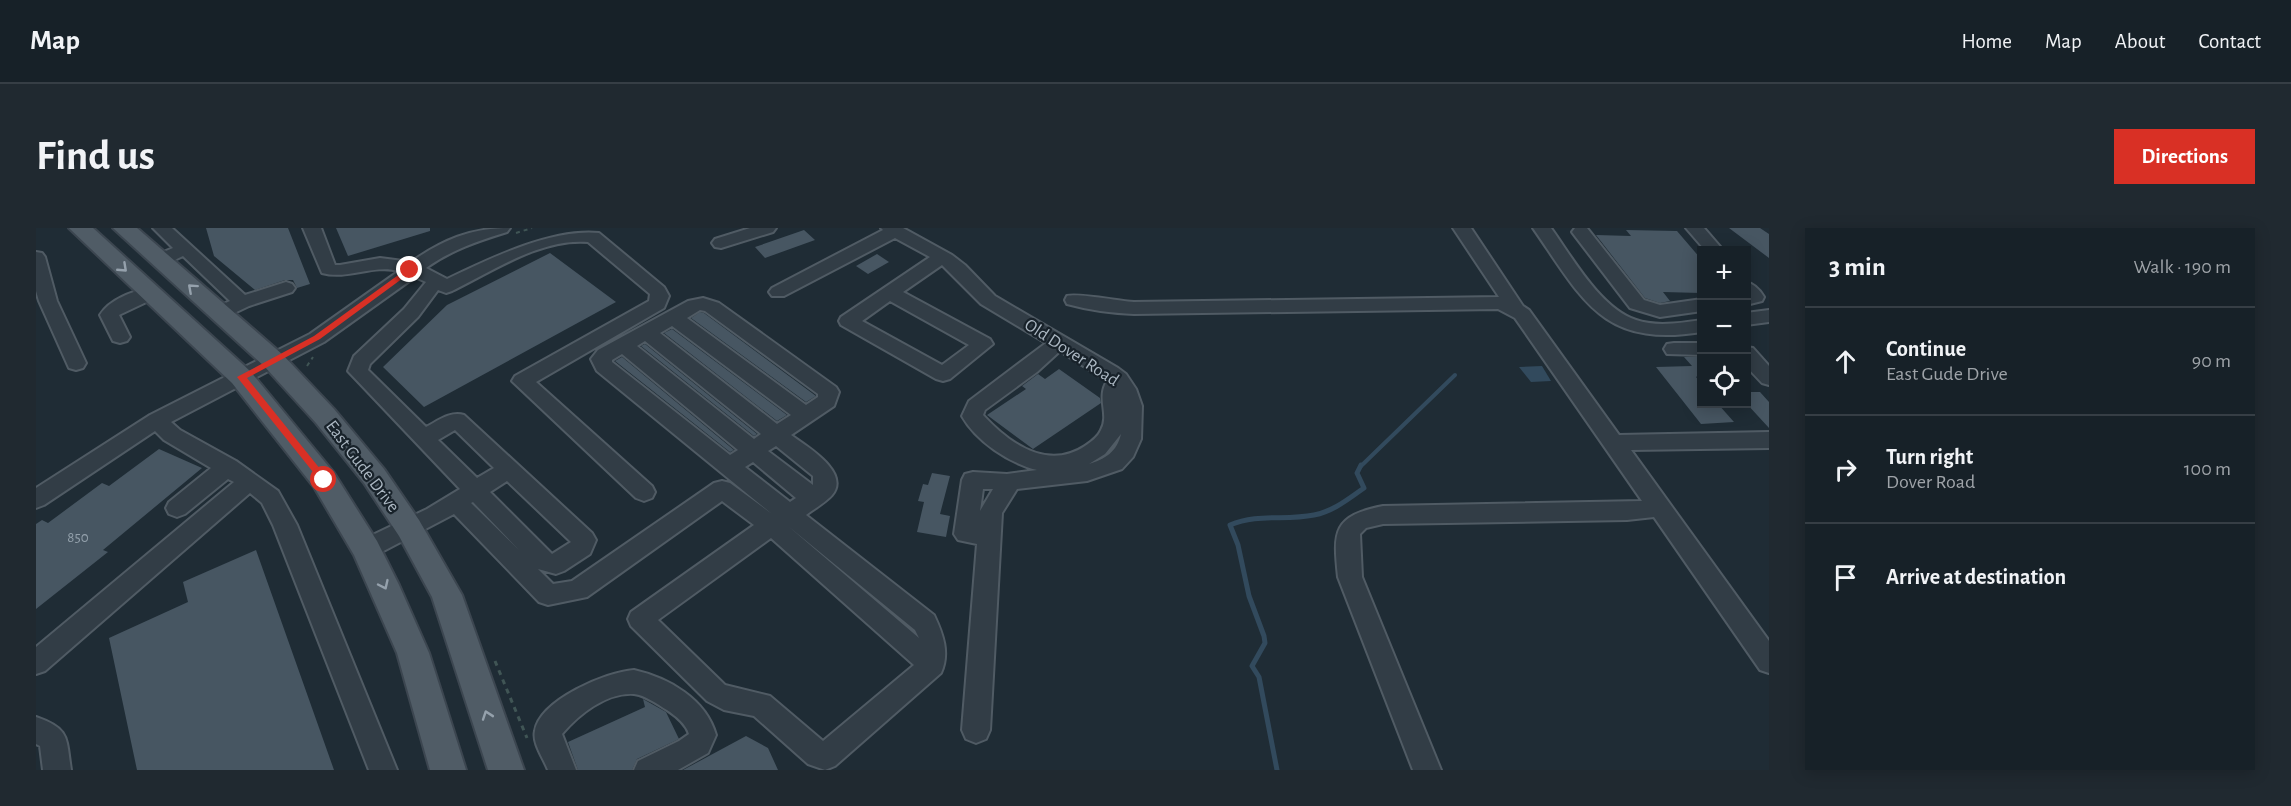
<!DOCTYPE html>
<meta charset="utf-8">
<style>
:root{--surface:#172128;--page:#202930;--text:#f1f3f6;--muted:#9ea3a8;--line:#363e45;--accent:#d93025}
body{margin:0;font-family:"Alegreya Sans",sans-serif;background:var(--page);color:var(--text)}
.controls{position:absolute;right:18px;top:18px;display:grid;overflow:hidden;border-radius:0px;box-shadow:0 3px 15px #0003}
.controls button{width:54px;height:54px;display:grid;place-items:center;padding:0;border:0;border-bottom:2px solid var(--line);background:var(--surface);color:var(--text);font:30px sans-serif}
.stop{position:absolute;width:18px;height:18px;margin:-14px;border:4px solid #d93025;border-radius:50%;background:#fff}
.stop.end{background:#d93025;border-color:#fff;box-shadow:0 2px 6px #0008}
.list{margin:0;padding:0;list-style:none}
h2{display:flex;justify-content:space-between;align-items:center;height:78px;margin:0;padding:0 24px;font-size:26px}
h2 small{font-size:20px;font-weight:400;color:var(--muted)}
.list li{display:grid;grid-template-columns:39px 1fr auto;gap:18px;align-items:center;box-sizing:border-box;height:108px;padding:0 24px;border-top:2px solid var(--line)}
.list b{display:block;font-size:22px;white-space:nowrap}
.list p{margin:0;font-size:20px;white-space:nowrap;color:var(--muted)}
.list em{font-size:20px;font-style:normal;color:var(--muted)}
.icon{flex:none;width:33px;height:33px;fill:none;stroke:currentColor;stroke-width:2;stroke-linecap:round;stroke-linejoin:round}
.map{position:relative;flex:none;width:1733px;height:542px;overflow:hidden;border-radius:0px}
header{display:flex;align-items:center;gap:36px;box-sizing:border-box;height:84px;padding:0 30px;background:var(--surface);border-bottom:2px solid var(--line)}
header strong{font-size:28px}
nav{display:flex;gap:33px;margin-inline-start:auto;font-size:21px}
.intro{display:flex;align-items:center;justify-content:space-between;box-sizing:border-box;height:144px;padding:0 36px}
h1{margin:0;font-size:42px}
.button{padding:15px 27px;border-radius:0px;background:var(--accent);color:#fff;font-size:21px;font-weight:700}
main{display:flex;gap:36px;padding:0 36px}
aside{flex:1;background:var(--surface);border-radius:0px;box-shadow:0 3px 15px #0003}
.map>svg:first-child{display:block}
.water{fill:#324a5d}
.lines{fill:none;stroke-linecap:round;stroke-linejoin:round}
.stream-far1{stroke:#324a5d;stroke-width:4}
.stream{stroke:#324a5d;stroke-width:5}
.building{fill:#475662}
.minor-casing{stroke:#505b64;stroke-width:4}
.major-casing{stroke:#3c4650;stroke-width:4}
.path-far1{stroke:#405555;stroke-width:2;stroke-dasharray:4 4;stroke-linecap:butt}
.path{stroke:#405555;stroke-width:3;stroke-dasharray:5 5;stroke-linecap:butt}
.minor{fill:#323d46;fill-rule:evenodd}
.major{fill:#505c66;fill-rule:evenodd}
.oneway{stroke:#95a1ac}
.route{fill:#d93025}
.labels{text-anchor:middle;stroke-width:4.5;stroke-linejoin:round;paint-order:stroke}
.number-label{font-size:15px;fill:#93a0ab}
.street-label{font-size:18px;fill:#acb8c3;stroke:#18222a}
</style>
<header>
<strong>Map</strong>
<nav><a>Home</a><a>Map</a><a>About</a><a>Contact</a></nav>
</header>
<div class="intro"><h1>Find us</h1><a class="button">Directions</a></div>
<main>
<div class="map">
<svg width="1733" height="542" viewBox="0 0 1733 542">
<rect width="100%" height="100%" fill="#1f2c35"/>
<path class="water" d="M1506 138 1515 153 1495 154 1483 139Z"/>
<g class="lines">
<path class="stream-far1" d="M1324 239 1419 147"/>
<path class="stream" d="M1241 542 1223 449 1216 438 1229 415 1228 408 1213 368 1202 317 1194 297C1222 285 1249 293 1278 287 1298 283 1312 271 1328 260L1321 245 1325 237"/>
</g>
<path class="building" d="M170 0H252L274 56 261 60 257 52H249L219 62 178 28Z
M300 0H394V3L312 28Z
M1693 0H1724L1733 6V30Z
M768 2 779 12 729 30 719 19Z
M1590 2 1641 3 1665 31V65L1627 64 1634 73 1624 75 1609 70 1560 7 1595 8Z
M514 25 580 74 388 179 347 139 411 77Z
M841 26 853 34 832 46 820 38Z
M664 84 668 85 780 168 770 174 655 90Z
M636 101 751 187 741 193 628 105Z
M609 116 721 206 718 208 605 118Z
M586 129 698 222 694 224 579 133Z
M1648 129H1665V149L1663 147 1660 149 1665 155V176H1682L1698 194 1665 196 1620 139 1656 138Z
M1023 141 1064 170 1065 175 997 221 951 187 990 161 986 158 1002 146 1009 151Z
M1710 164H1724L1733 174V200L1710 175Z
M123 221 166 240 67 322 72 324 0 381V296L6 292 12 295 66 255 73 258Z
M896 245 914 248 904 286 914 288 910 309 881 304 888 274 882 273 887 256 892 257Z
M220 322 298 542H101L73 410 152 374 147 354Z
M607 471 630 484 643 511 601 531 596 542H542L532 514 609 479Z
M710 508 732 520 742 542H647Z"/>
<g class="lines">
<defs>
<path id="minor" d="M117 0H136L209 67 250 54 256 56 259 60 256 64 213 78 190 89H176L174 85 176 81 194 73 147 28 130 36H118L115 32 118 28 137 20Z
M267 0H285L299 37H304L344 30 375 34C407 12 434 0 474 0L471 4C442 13 415 22 390 40L411 51C453 31 516 0 563 5L628 59 633 68 628 80 500 154 616 258 619 264 616 270 608 273 600 270 476 153 479 148 613 73 614 66 552 14C505 10 457 43 416 63L410 65 402 62 382 89 334 136 332 142 390 199C402 193 414 183 428 187L556 305 560 312 554 326 528 343 520 346 502 341 517 356 536 353 678 255 686 253 694 255 736 286 561 143 555 131 562 122 652 73 667 70 683 75 800 159 803 164 798 178 755 207C770 218 815 244 796 267 790 274 778 281 770 287L898 387C907 406 914 425 905 445L799 538 789 542 772 536 718 488 688 482 671 473 595 398 592 391 595 384 718 297 686 273 551 369 512 377 503 374 418 286 338 328 330 330 322 328 318 321 322 314 391 281 424 261 312 143 318 128 368 81 390 54 379 49 288 114 135 194 144 202 200 233 242 263 261 297 361 542H333L237 297 226 275 214 265 9 443 0 446V419L198 254 192 251 149 286 141 289 133 286 130 280 133 274 175 240 128 212 119 203 8 277 0 280V260L114 187 274 106 363 43C337 36 312 52 286 45ZM664 82 669 83 782 166V169L770 177 651 90ZM636 98 755 187 741 196 624 105ZM609 113 725 206 718 211 601 118ZM586 126 702 222 694 227 576 134V132ZM419 202 458 240 441 250 402 212ZM740 218 777 248V257L732 223ZM717 234 760 270 754 274 709 239ZM471 253 535 314 516 326 454 264ZM437 274 483 322 435 275ZM752 298 879 402 883 410ZM735 310 878 437 787 513 734 468 689 457 622 392Z
M714 0H740L737 4 685 20 679 19 676 15 679 11Z
M845 0H867L916 27 929 37 959 68 1082 140 1090 146 1100 161 1106 178 1105 211 1097 229 1086 241 1051 253 981 261 966 285 954 502 950 511 940 515 930 511 926 502 941 316 922 312 918 306 926 252 929 246 937 244 971 246 1001 242C973 235 940 213 926 188L933 173 1010 115 945 76 906 37 867 64 954 111 957 116 914 151 907 153 900 151 805 97 803 93 805 89 894 29 859 10 748 68H736L733 64 736 60 847 2ZM854 73 933 117 906 137 826 93ZM1024 123 1071 153C1060 171 1074 186 1065 202 1062 209 1055 214 1049 218 1011 243 973 215 947 187L949 182 1001 144ZM1085 206C1081 224 1069 231 1053 236L1069 226ZM947 261H957L944 283Z
M1417 0H1435L1487 78 1493 82 1583 207 1733 204V220L1595 222 1733 413V445L1724 442 1618 289 1591 292 1347 296 1330 300 1324 306 1326 349 1405 542H1377L1302 349C1297 303 1297 288 1347 278L1606 273 1479 90 1462 81 1098 86C1075 85 1053 82 1031 76L1029 72 1031 68C1044 65 1081 73 1098 74L1463 69Z
M1497 0H1515C1536 29 1564 80 1600 92 1620 99 1645 95 1666 92V104C1566 120 1547 72 1497 0Z
M1539 0H1551L1608 72 1624 77 1666 71V83L1624 89 1594 80 1539 8 1536 4Z
M1650 0H1668L1687 22H1669Z
M0 24 6 25 9 29 21 73 50 135 47 140 40 142 33 140 3 73 0 63Z
M1710 54C1718 56 1724 62 1728 69L1726 73 1710 77Z
M114 59 121 61 123 65 121 69 83 87 94 109 91 113 84 115 77 113 64 87C74 71 96 64 114 59Z
M1733 82V94L1710 97V85Z
M1638 115H1666V127L1631 126 1628 121 1631 116Z
M1710 119 1717 120 1733 138V157L1726 155 1710 138Z
M598 442C633 450 670 471 680 507L672 525 642 542H598L602 533 643 513 653 506C650 496 640 488 631 482 621 476 609 467 598 466 570 464 542 487 526 506L540 542H512C508 531 496 515 499 503 504 472 570 444 598 442Z
M0 489C34 501 30 509 35 542H7L4 518 0 516Z"/>
<path id="major" d="M33 0H57L214 143 298 245 341 313 363 357 393 425 430 542H394L361 425 318 327 278 259 196 155Z
M77 0H101L247 127 298 181 348 241 383 292 426 367 488 542H452L396 369 363 308 328 255 280 195 229 139Z"/>
</defs>
<use href="#minor" class="minor-casing"/>
<use href="#major" class="major-casing"/>
<path class="path-far1" d="M480 5 496 0
M271 138 277 129"/>
<path class="path" d="M459 433 491 510"/>
<use href="#minor" class="minor"/>
<use href="#major" class="major"/>
</g>
<defs><path id="oneway-chevron" d="M-2-3.5L2.5 0L-2 3.5" fill="none" stroke-width="1.6" stroke-linecap="round" stroke-linejoin="round" transform="scale(1.5)"/></defs>
<g class="oneway">
<use href="#oneway-chevron" transform="translate(87 40) rotate(43)"/>
<use href="#oneway-chevron" transform="translate(156 60) rotate(-138)"/>
<use href="#oneway-chevron" transform="translate(348 357) rotate(65)"/>
<use href="#oneway-chevron" transform="translate(451 487) rotate(-109)"/>
</g>
<path class="route" d="M372 40 378 42 284 111 211 150 293 252 292 254H285L201 149 278 108Z"/>
<g class="labels">
<g class="number-label">
<text x="42" y="314">850</text>
</g>
<g class="street-label">
<text transform="translate(1036 124) rotate(33)" y="6">Old Dover Road</text>
<text transform="translate(327 238) rotate(53)" y="6">East Gude Drive</text>
</g>
</g>
</svg>
<div class="controls">
<button>+</button>
<button>−</button>
<button><svg class="icon" aria-label="locate" viewBox="0 0 24 24"><circle cx="12" cy="12" r="6"/><path d="M12 2v4M12 18v4M2 12h4M18 12h4"/></svg></button>
</div>
<div class="stop" style="left:288px;top:252px"></div>
<div class="stop end" style="left:374px;top:42px"></div>
</div>
<aside>
<h2>3 min<small>Walk · 190 m</small></h2>
<ul class="list">
<li><svg class="icon" aria-label="ahead" viewBox="0 0 24 24"><path d="M12 20V5M6 11l6-6 6 6"/></svg><div><b>Continue</b><p>East Gude Drive</p></div><em>90 m</em></li>
<li><svg class="icon" aria-label="right" viewBox="0 0 24 24"><path d="M7 20v-9h11M14 6l5 5-5 5"/></svg><div><b>Turn right</b><p>Dover Road</p></div><em>100 m</em></li>
<li><svg class="icon" aria-label="arrive" viewBox="0 0 24 24"><path d="M6 21V4h12l-3 4 3 4H6"/></svg><div><b>Arrive at destination</b></div></li>
</ul>
</aside>
</main>
